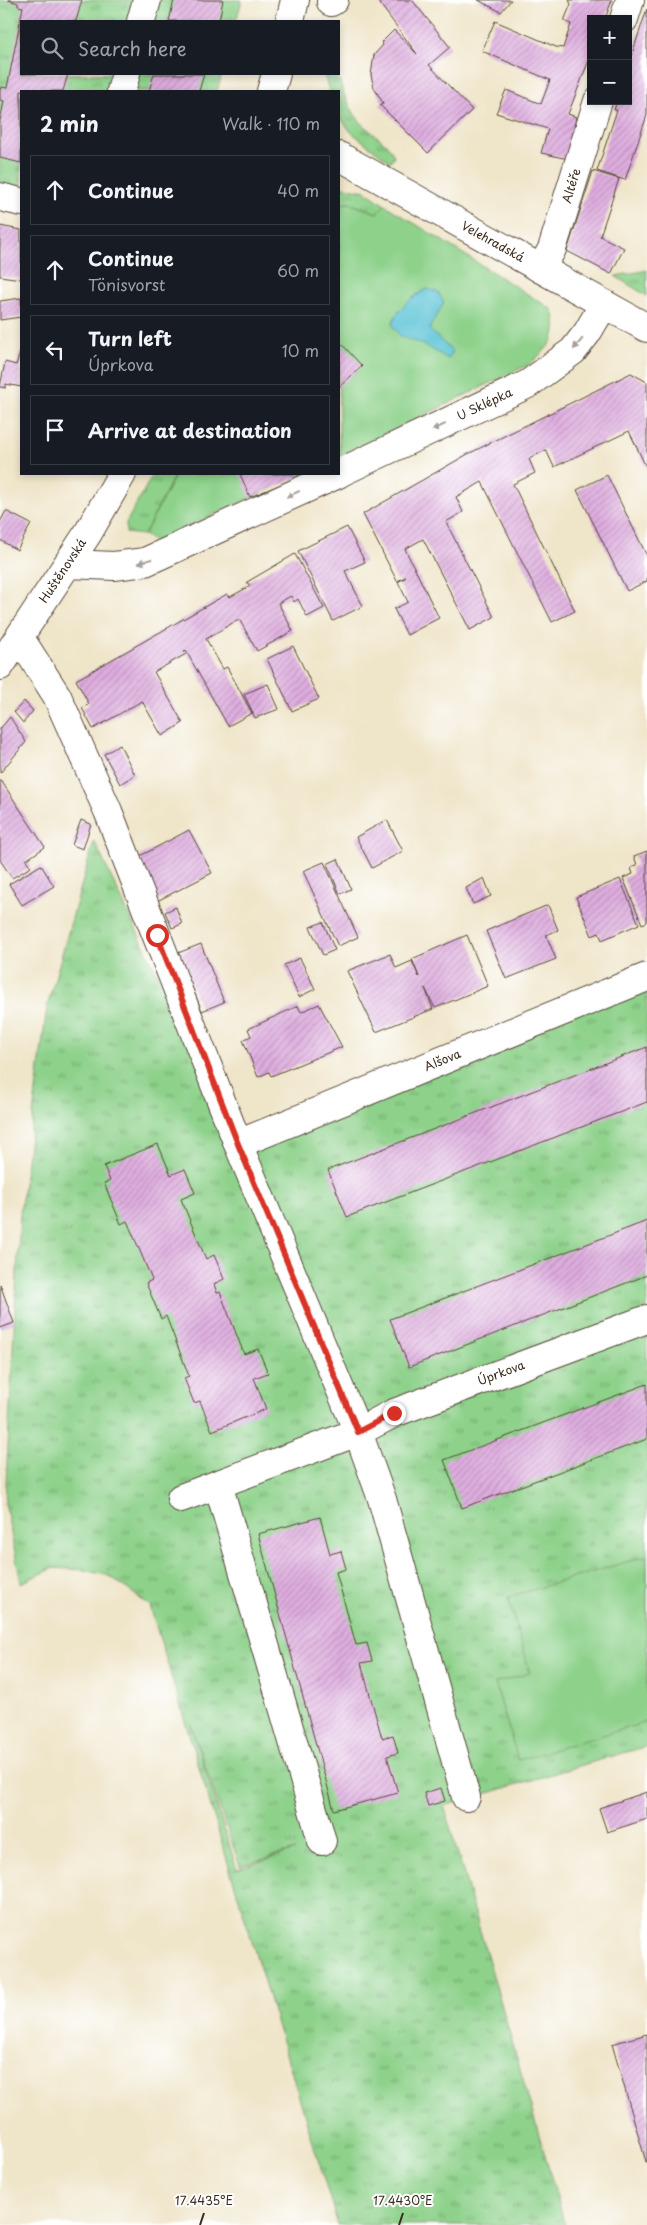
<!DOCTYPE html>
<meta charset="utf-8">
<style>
:root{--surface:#171b24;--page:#20242c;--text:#f1f3f6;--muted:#9ea1a6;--line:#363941}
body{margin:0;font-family:"Playpen Sans",sans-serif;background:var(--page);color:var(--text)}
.controls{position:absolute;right:15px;top:15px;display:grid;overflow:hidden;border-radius:0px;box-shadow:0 2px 8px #0003}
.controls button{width:45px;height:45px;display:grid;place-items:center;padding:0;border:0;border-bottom:1px solid var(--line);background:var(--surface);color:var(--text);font:25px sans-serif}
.stop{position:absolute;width:15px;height:15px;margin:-11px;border:4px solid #d93025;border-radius:50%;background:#fff}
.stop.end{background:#d93025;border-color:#fff;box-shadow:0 1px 5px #0008}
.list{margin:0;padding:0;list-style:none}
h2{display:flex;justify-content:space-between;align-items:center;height:65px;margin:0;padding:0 20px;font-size:21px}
h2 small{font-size:16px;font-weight:400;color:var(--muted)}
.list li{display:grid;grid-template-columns:32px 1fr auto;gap:15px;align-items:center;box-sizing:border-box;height:70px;margin:0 10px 10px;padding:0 10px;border:1px solid var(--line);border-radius:0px}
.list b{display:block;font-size:19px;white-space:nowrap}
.list p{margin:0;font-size:16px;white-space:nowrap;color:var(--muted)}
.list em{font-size:16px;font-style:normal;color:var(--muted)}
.icon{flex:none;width:28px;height:28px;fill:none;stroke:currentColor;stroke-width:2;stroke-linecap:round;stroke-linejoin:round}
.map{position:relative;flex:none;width:647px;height:2225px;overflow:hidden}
.search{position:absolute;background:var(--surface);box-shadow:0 2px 8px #0003;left:20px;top:20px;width:320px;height:55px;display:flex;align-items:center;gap:12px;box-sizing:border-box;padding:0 18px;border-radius:0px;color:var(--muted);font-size:19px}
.panel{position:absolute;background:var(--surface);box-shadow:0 2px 8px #0003;left:20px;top:90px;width:320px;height:385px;border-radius:0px}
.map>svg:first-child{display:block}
.grass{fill:url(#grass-tufts);stroke:#647e54;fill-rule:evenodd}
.garden{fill:#8dd18a;stroke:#647e54}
.water{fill:#59c2d6;stroke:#4a767a}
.building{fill:url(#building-hatch)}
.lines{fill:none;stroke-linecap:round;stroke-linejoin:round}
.minor-casing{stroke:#564638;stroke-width:30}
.minor{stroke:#fff;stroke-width:28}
.oneway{fill:#a79f9a}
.route{stroke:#d93025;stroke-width:6}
.ticks{fill:none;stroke:#3b2a1e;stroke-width:2}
.labels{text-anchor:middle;stroke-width:4;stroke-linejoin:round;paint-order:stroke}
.street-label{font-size:12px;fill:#3b2a1e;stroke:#fff}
.ticks-label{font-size:12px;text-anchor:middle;fill:#3b2a1e;stroke:#fff;stroke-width:4;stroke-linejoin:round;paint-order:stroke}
</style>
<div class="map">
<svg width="647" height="2225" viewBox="0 0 647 2225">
<defs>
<pattern id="grass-tufts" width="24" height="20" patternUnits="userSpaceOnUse" patternTransform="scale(1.25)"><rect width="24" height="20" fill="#8dd18a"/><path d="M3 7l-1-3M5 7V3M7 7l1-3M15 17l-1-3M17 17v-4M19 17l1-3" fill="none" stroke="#74aa70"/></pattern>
<pattern id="building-hatch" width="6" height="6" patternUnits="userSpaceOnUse" patternTransform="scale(1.25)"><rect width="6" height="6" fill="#dfaee0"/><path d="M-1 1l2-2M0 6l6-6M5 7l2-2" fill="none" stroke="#b68eb5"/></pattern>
</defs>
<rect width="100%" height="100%" fill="#fff"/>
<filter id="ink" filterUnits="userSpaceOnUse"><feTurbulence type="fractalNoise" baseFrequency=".02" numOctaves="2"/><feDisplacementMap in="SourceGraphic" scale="10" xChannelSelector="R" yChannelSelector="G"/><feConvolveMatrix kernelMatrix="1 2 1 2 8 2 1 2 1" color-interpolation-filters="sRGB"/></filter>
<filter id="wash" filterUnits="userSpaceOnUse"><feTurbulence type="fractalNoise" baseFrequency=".0096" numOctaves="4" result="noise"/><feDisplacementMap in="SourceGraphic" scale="20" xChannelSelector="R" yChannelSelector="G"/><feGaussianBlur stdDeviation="1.12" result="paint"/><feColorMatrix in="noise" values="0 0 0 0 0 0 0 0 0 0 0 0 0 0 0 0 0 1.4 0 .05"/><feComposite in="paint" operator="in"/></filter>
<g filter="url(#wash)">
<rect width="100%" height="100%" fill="#efe5c9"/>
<path class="grass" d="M0 0H242L236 21H21V74H222L217 91H21V206L0 202Z
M324 74H337C343 93 350 111 364 126 374 135 389 143 394 156L390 162 351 132 339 116V91H329Z
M339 186 365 191 385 205 377 213 348 203 339 204Z
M647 270V296L615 276 644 271Z
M153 474H175L144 535 126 533V523Z
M94 841 238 1144 647 977V1746L444 1806 565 2225H338L150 1606 110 1576 84 1570 54 1568 21 1583 5 1503 20 1214 47 1007ZM190 1723 240 1866 295 1850 237 1869Z"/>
<path class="garden" d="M348 203 377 213 385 205 553 310C560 340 550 345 530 364L339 456V204Z
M176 474H302L155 542 144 535Z
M647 1556V1722L518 1760 495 1683 530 1673 508 1597Z"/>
<path class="water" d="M427 289 438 292 444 303 430 327V330L453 352 448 359C440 354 432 349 424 345 410 338 400 341 392 324 397 309 413 296 427 289Z"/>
<g id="blocks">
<path class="building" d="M8 0H82L76 21H20L23 7 18 6V3Z
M174 0H223L219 21H169Z
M377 0H412L450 47 429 65 472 110 428 153 380 105 383 103 374 88 371 75 374 55 383 45 382 42 394 30 417 54Z
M478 0H511L501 12Z
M569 0H612L605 19H591V55L568 114 576 117 568 159 541 153 548 129 496 113 506 90 541 104 550 80 482 51 495 21 556 47 563 48 571 24 564 21 571 4Z
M647 9V115L625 180 597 171 617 110H614L617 101H628V66Z
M20 22 21 74H68L63 91H21V163L0 158V121L4 101 0 100V90L1 87 7 88Z
M154 74H204L199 91H149Z
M593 171 619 179 600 236 624 248 611 274 567 251Z
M0 226 21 230V279L0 276Z
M21 298V317L0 320V301Z
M339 341 362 366 339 387Z
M21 350V387L6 384V388L0 387 5 362 16 365Z
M631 373 647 382V469L629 431 554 467 546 450 529 459 535 473 513 484 575 611 552 622 482 482 456 497 463 512 446 522 494 617 470 630 423 539 405 549 439 618 407 635 394 609 408 602 398 582 406 577 397 581 363 514 468 454Z
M240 474H297L299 477 250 497Z
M607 475 647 556V581L627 591 577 490Z
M6 511 31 524 17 550 0 540V522Z
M347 527 365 562 345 571 363 606 333 621 298 551Z
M295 554 324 608 307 617 298 599 294 602 291 596 278 603 293 631 257 651 239 619 206 639 223 669 227 667 252 713 228 726 186 651 184 652 186 654 154 672 183 723 162 736 142 701 93 729 82 708 89 704 76 680 227 594 230 597 250 586 247 582Z
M293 646 319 699 292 711 267 659Z
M268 684 279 709 255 718 244 694Z
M24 701 33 711 23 723 14 712Z
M10 717 26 742 0 773V729Z
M120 745 135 775 120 784 104 754Z
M0 779 45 847 26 860 31 867 12 878 0 860Z
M81 820 91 824 83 849 72 845Z
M387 820 403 851 372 868 356 837Z
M189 830 212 873 157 901 140 856Z
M647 851V922L642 924 623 878 633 874 631 868 637 865 634 856Z
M338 859 351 889 340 894 327 864Z
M324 862 358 937 338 946 303 871Z
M41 865 54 886 22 905 9 884Z
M484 878 491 896 473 904 466 888Z
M620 879 639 924 602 940 599 933 592 936 576 897Z
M548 905 558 930 546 935 556 959 506 979 486 931Z
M176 907 182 924 172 928 165 912Z
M323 922 335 950 323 955 310 927Z
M467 935 488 986 435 1008 425 988 433 1009 376 1032 347 971 390 954 396 968 412 961 419 977 412 959Z
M201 944 224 1002 202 1011 178 953Z
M300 958 315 989 299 997 284 965Z
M319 1004 342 1047 271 1076 269 1072 258 1077 243 1040 251 1036 248 1029 298 1006 301 1012Z
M647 1047V1102L347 1217 328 1170Z
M158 1144 171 1175 185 1169 195 1193 181 1199 206 1259 214 1255 224 1279 214 1284 217 1293 220 1292 244 1354 258 1349 268 1373 254 1378 266 1409 212 1431 200 1401 194 1403 184 1378 189 1376 166 1316 161 1319 146 1283 152 1280 140 1251 127 1221 121 1224 104 1183 110 1181 104 1166Z
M647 1221V1275L409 1367 390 1319Z
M0 1284 14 1323 0 1328Z
M647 1384V1439L462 1508 444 1460Z
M320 1517 330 1554 341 1551 346 1569 336 1572 356 1645 367 1643 372 1661 361 1663 382 1738 393 1735 398 1753 387 1756 398 1793 334 1810 258 1534Z
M441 1788 445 1801 428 1806 424 1793Z
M647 1792V1819L607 1832 599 1808Z
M647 2034V2162H646L612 2044Z"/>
</g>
</g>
<g filter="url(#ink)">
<use href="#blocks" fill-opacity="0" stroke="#564638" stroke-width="1"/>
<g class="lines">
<defs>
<g id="minor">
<path d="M331 2 334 0"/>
<path d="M624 19 630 0"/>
<path d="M141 21 147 0"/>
<path d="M290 21 295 0"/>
<path d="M121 91 126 74"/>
<path d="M271 91 276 74"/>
<path id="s1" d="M339 156 647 328"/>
<path d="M0 197 21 202"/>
<path id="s2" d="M541 269 552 249 598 101"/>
<path id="s3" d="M339 473 528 384 573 351 587 333 604 304"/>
<path d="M68 564 114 566 145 562 338 474"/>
<path d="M20 638 57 696 108 811 238 1144 358 1432 382 1499 466 1797"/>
<path id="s4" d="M0 666 88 533 122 474"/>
<path id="s5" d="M238 1144 647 977"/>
<path d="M218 1484 322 1841"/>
<path id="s6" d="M181 1498 358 1432 394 1413 647 1319"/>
</g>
</defs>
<use href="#minor" class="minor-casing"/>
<use href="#minor" class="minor"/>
</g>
<defs><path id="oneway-solid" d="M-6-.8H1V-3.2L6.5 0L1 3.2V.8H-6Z" transform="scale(1.25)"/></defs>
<g class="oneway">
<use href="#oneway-solid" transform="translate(578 344) rotate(130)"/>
<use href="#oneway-solid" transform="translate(439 427) rotate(155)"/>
<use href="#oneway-solid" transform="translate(293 494) rotate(155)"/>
<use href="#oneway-solid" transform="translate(145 561) rotate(162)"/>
</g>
</g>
<g class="lines" filter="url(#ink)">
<path class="route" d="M157 935 238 1144 358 1432 394 1413"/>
</g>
<path class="ticks" d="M200 2225 204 2213M399 2225 403 2213"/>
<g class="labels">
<g class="street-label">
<text dy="4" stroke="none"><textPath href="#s2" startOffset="89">Altéře</textPath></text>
<text dy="4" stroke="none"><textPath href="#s1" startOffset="176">Velehradská</textPath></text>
<text dy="4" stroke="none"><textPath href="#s3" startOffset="161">U Sklépka</textPath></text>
<text dy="4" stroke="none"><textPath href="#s4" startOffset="114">Huštěnovská</textPath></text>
<text dy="4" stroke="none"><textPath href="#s5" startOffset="221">Alšova</textPath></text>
<text dy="4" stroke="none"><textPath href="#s6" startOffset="344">Úprkova</textPath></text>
</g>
</g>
<g class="ticks-label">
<text x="204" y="2205">17.4435°E</text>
<text x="403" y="2205">17.4430°E</text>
</g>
</svg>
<div class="controls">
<button>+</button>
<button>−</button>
</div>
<div class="stop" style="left:157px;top:935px"></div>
<div class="stop end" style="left:394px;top:1413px"></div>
<div class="search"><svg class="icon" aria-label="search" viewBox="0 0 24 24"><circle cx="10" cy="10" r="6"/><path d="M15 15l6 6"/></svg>Search here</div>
<section class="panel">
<h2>2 min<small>Walk · 110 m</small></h2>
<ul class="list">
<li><svg class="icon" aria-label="ahead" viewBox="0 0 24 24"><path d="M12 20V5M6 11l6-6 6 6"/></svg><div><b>Continue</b></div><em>40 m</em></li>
<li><svg class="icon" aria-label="ahead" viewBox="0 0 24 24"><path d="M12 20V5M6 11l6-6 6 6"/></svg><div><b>Continue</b><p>Tönisvorst</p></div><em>60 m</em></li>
<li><svg class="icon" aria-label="left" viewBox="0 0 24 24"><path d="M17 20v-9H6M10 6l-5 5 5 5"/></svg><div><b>Turn left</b><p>Úprkova</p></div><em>10 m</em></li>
<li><svg class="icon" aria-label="arrive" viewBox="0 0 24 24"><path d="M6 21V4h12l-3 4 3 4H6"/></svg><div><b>Arrive at destination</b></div></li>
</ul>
</section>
</div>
